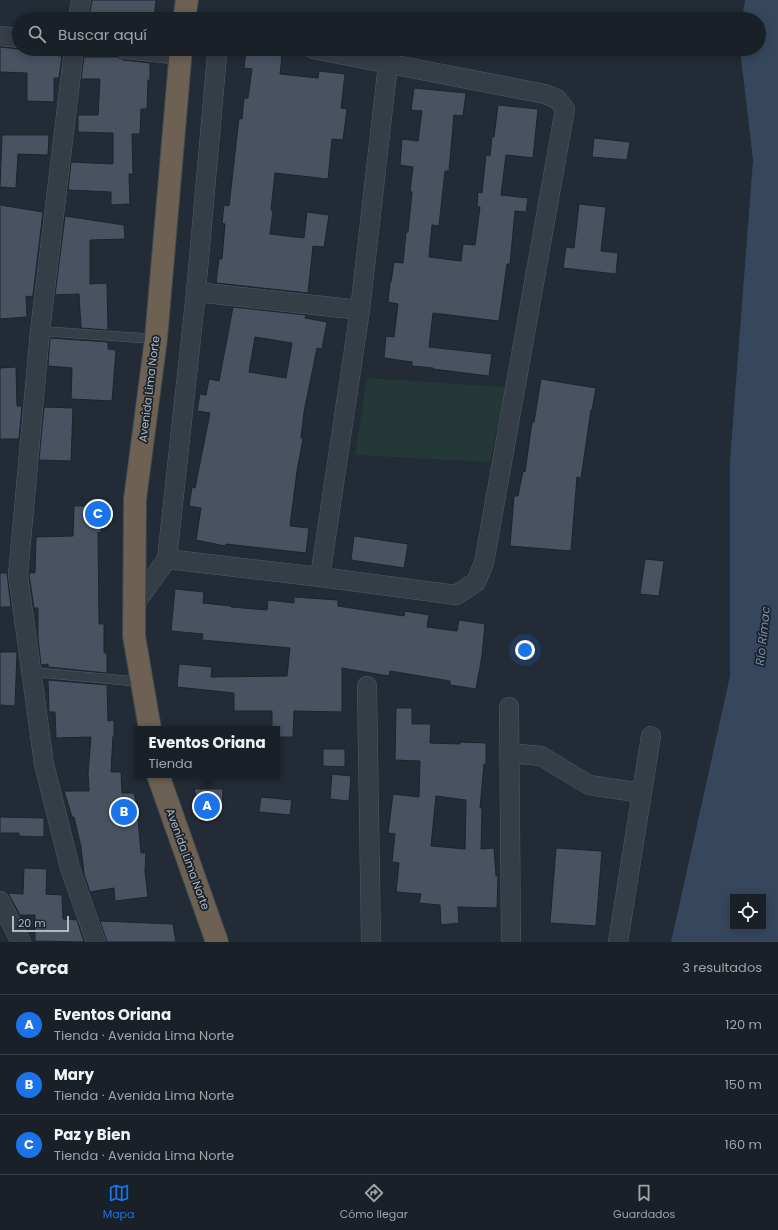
<!DOCTYPE html>
<html lang="es">
<meta charset="utf-8">
<style>
:root{--surface:#1a2028;--page:#272d34;--text:#f1f3f6;--muted:#9fa3a8;--line:#383e45;--accent:#1a73e8}
body{margin:0;font-family:Poppins,sans-serif;background:var(--page);color:var(--text)}
.controls{position:absolute;right:12px;bottom:12px;display:grid;overflow:hidden;border-radius:0px;box-shadow:0 2px 10px #0003}
.controls button{width:36px;height:36px;display:grid;place-items:center;padding:0;border:0;border-bottom:1px solid var(--line);background:var(--surface);color:var(--text);font:20px sans-serif}
.scale{position:absolute;left:12px;bottom:10px;width:57px;box-sizing:border-box;padding-left:4px;border:2px solid #afb8c3;border-top:0;font-size:11px;line-height:14px;white-space:nowrap;color:#afb8c3;-webkit-text-stroke:3px #1a222b;paint-order:stroke}
.you{position:absolute;left:525px;top:650px;width:14px;height:14px;margin:-10px;border:3px solid #fff;border-radius:50%;background:#1a73e8;box-shadow:0 0 0 6px #1a73e833}
.badge{display:grid;place-items:center;width:26px;height:26px;border-radius:50%;background:var(--accent);color:#fff;font-size:13px;font-weight:700}
.pin{position:absolute;translate:-50% -50%;border:2px solid #fff;box-shadow:0 1px 4px #0006}
.popup{position:absolute;left:134px;top:726px;width:146px;height:52px;box-sizing:border-box;display:grid;place-content:center;border-radius:0px;background:var(--surface);filter:drop-shadow(0 1px 3px #0005);font-size:13px;white-space:nowrap;color:var(--muted)}
.popup b{font-size:15px;color:var(--text)}
.popup::after{content:'';position:absolute;left:50%;top:100%;margin-left:-8px;border:8px solid transparent;border-top-color:var(--surface)}
.list{margin:0;padding:0;list-style:none}
h2{display:flex;justify-content:space-between;align-items:center;height:52px;margin:0;padding:0 16px;font-size:17px}
h2 small{font-size:13px;font-weight:400;color:var(--muted)}
.list li{display:grid;grid-template-columns:26px 1fr auto;gap:12px;align-items:center;box-sizing:border-box;height:60px;padding:0 16px;border-top:1px solid var(--line)}
.list b{display:block;font-size:15px;white-space:nowrap}
.list p{margin:0;font-size:13px;white-space:nowrap;color:var(--muted)}
.list em{font-size:13px;font-style:normal;color:var(--muted)}
.icon{flex:none;width:22px;height:22px;fill:none;stroke:currentColor;stroke-width:2;stroke-linecap:round;stroke-linejoin:round}
.map{position:relative;flex:none;width:778px;height:942px;overflow:hidden}
.search{position:absolute;background:var(--surface);box-shadow:0 2px 10px #0003;left:12px;right:12px;top:12px;height:44px;display:flex;align-items:center;gap:10px;box-sizing:border-box;padding:0 14px;border-radius:22px;color:var(--muted);font-size:15px}
.sheet{height:232px;background:var(--surface)}
nav{display:flex;justify-content:space-around;align-items:center;box-sizing:border-box;height:56px;border-top:1px solid var(--line);background:var(--surface);font-size:11px;color:var(--muted)}
nav a{display:grid;justify-items:center;gap:2px}
nav .on{color:var(--accent)}
.map>svg:first-child{display:block}
.green{fill:#243838}
.water{fill:#36475d;fill-rule:evenodd}
.building{fill:#485260;stroke:#1c242d;fill-rule:evenodd}
.lines{fill:none;stroke-linecap:round;stroke-linejoin:round}
.lane-casing{stroke:#525b65;stroke-width:10}
.street-casing{stroke:#525b65;stroke-width:20}
.highway-casing{stroke:#3f4851;stroke-width:24}
.lane{stroke:#353d47;stroke-width:9}
.street{stroke:#353d47;stroke-width:19}
.highway{stroke:#6c6152;stroke-width:22}
.labels{text-anchor:middle;stroke-width:3.5;stroke-linejoin:round;paint-order:stroke}
.street-label{font-size:11px;fill:#afb8c3;stroke:#1a222b}
.water-label{font-size:12px;font-style:italic;fill:#798faa;stroke:#1a222b}
</style>
<div class="map">
<svg width="778" height="942" viewBox="0 0 778 942">
<rect width="100%" height="100%" fill="#222b36"/>
<path class="green" d="M367 378 506 387 490 462 355 455Z"/>
<path class="water" d="M745 0H778V942H671L730 676V460L753 160 740 49H759V19H742ZM733 897H763V927H733Z"/>
<path class="building" d="M92 0H156L154 19H89Z
M0 47 19 49H60L59 56H62L59 78H54V102L27 101V73L0 72Z
M246 52 282 56 280 74 318 78 319 71 345 74 341 108 347 109 343 140 332 139 328 179 275 173 271 210 273 211 270 234 304 238 307 212 329 215 324 247 313 246 308 293 216 283 219 259H222L225 224 222 223 224 205 229 206 239 118 242 119 244 98H248L252 69 244 68Z
M84 57H118L124 60 150 63V80H148L147 109H141L140 134H132L133 174H129L130 204 111 205V192L68 190 71 162 113 164V133L78 132V115H98L100 79H81Z
M414 88 466 93 463 116 454 115 449 171H445L439 226 432 225 429 257 461 261 463 244 475 245 480 207 477 206 478 192 482 193 486 155 490 156 492 136 494 137 498 105 538 109 533 158 506 155 501 195 528 198 526 212 515 211 510 264H507L499 321 433 313 429 347 492 354 489 376 433 369V368L412 366V362L384 358 386 336 394 337 398 304 388 302 390 282H391L394 262 403 263 406 232H408L412 192 410 191 413 167 400 165 402 139 418 141 422 111 411 110Z
M2 135H49L48 155 18 154 16 188 0 187Z
M594 138 630 142 627 160 592 157Z
M579 204 606 207 601 251 618 253 616 274 563 268 566 247 574 248Z
M0 205 43 212 33 295 32 297 26 296 27 317 0 319Z
M65 216 124 225 125 239 90 240V284L107 283 108 330 81 328 79 294 55 295Z
M233 307 306 315 305 318 327 322 322 349 317 348 304 412 301 438 303 439 297 471 290 526 309 528 306 553 226 544 225 546 196 540 201 508 189 506 192 487 195 488 210 413 197 411 200 394 206 395 209 379 219 381ZM255 337 292 343 286 378 249 372Z
M50 338 108 342V349L116 350 112 401 71 399 72 368 48 366Z
M16 367 17 406H22L19 439H0V368Z
M541 379 596 388 592 410H591L581 478 577 477 571 551 510 546 514 496H518L523 471 525 472 532 422H534Z
M44 407 73 408 71 461 39 460Z
M74 506H102L101 533 98 532 99 624H104V653H107V673L48 667V664L41 665 38 638V608H34L29 575V573H35L36 537 73 536Z
M354 536 408 544 404 568 351 560Z
M645 559 664 561 659 596 640 594Z
M0 573H7L11 607H0Z
M175 589 204 592 203 603 231 606V607L267 610 268 600 294 603V597L338 600V606L404 616 405 611 429 615 427 627 457 631 459 620 485 624 482 656 476 689 450 685V681L390 671 389 676 342 668V712L294 711 293 737H277V729H272V711H234V693L177 687 179 664 212 667 211 677 287 676 290 648 202 640 203 634 171 631Z
M0 652H17L15 706 0 705Z
M48 680 107 685 108 721 114 720V736H113L111 772H121L122 793H134L140 819H138L141 853H146L145 872 148 897 115 901 114 888 90 892 84 874 81 847 74 817H72L64 791H89L88 773 91 737 56 738 55 712H49Z
M396 708H412V724H431L430 743 460 744V742L486 743V764H484L480 808H482L481 849 494 848 496 876H498L497 908 458 907 459 923 441 925 440 905 419 903 421 894 396 892 399 863 392 862 395 834 388 833 393 794 419 797 420 761 395 760ZM436 796 466 800 465 849 431 846Z
M323 749H345V767L323 766Z
M332 774 351 776 349 801 330 799Z
M194 789H223L222 811H201Z
M261 797 292 800 290 815 259 812Z
M0 817 44 818V837L19 836V833H0Z
M556 848 602 851 596 926 550 923Z
M24 868 47 869 46 894 62 895 63 919 77 920 84 942 35 941V915H20L8 893 23 894Z
M100 921 173 924 176 942H107Z"/>
<g class="lines">
<defs>
<path id="lane" d="M40 331 156 339
M32 672 142 682"/>
<path id="street" d="M78 19 81 0
M0 36 19 38
M74 49 40 331 18 575 44 764 70 868 96 942
M125 49 181 55
M196 292 360 310
M167 559 320 577 456 595 476 582 484 563 565 109 557 99 545 94 313 49
M320 577 360 310 388 64
M134 605 167 559 196 292 217 55 219 49
M367 686 371 942
M509 707 511 942
M510 753 541 756 589 785 642 793
M0 901 21 942
M618 942 651 736"/>
<path id="highway" d="M184 19 187 0
M150 729 134 636 135 499 156 339 181 49
M158 775 217 942"/>
</defs>
<use href="#lane" class="lane-casing"/>
<use href="#street" class="street-casing"/>
<use href="#highway" class="highway-casing"/>
<use href="#lane" class="lane"/>
<use href="#street" class="street"/>
<use href="#highway" class="highway"/>
</g>
<g class="labels">
<g class="street-label">
<text transform="translate(149 389) rotate(-83)" y="4">Avenida Lima Norte</text>
<text transform="translate(188 859) rotate(70)" y="4">Avenida Lima Norte</text>
</g>
<g class="water-label">
<text transform="translate(763 636) rotate(-84)" y="4">Río Rímac</text>
</g>
</g>
</svg>
<div class="controls">
<button><svg class="icon" aria-label="locate" viewBox="0 0 24 24"><circle cx="12" cy="12" r="6"/><path d="M12 2v4M12 18v4M2 12h4M18 12h4"/></svg></button>
</div>
<div class="scale">20 m</div>
<div class="you"></div>
<div class="pin badge" style="left:207px;top:806px">A</div>
<div class="popup"><b>Eventos Oriana</b>Tienda</div>
<div class="pin badge" style="left:124px;top:812px">B</div>
<div class="pin badge" style="left:98px;top:514px">C</div>
<div class="search"><svg class="icon" aria-label="search" viewBox="0 0 24 24"><circle cx="10" cy="10" r="6"/><path d="M15 15l6 6"/></svg>Buscar aquí</div>
</div>
<section class="sheet">
<h2>Cerca<small>3 resultados</small></h2>
<ul class="list">
<li><span class="badge">A</span><div><b>Eventos Oriana</b><p>Tienda · Avenida Lima Norte</p></div><em>120 m</em></li>
<li><span class="badge">B</span><div><b>Mary</b><p>Tienda · Avenida Lima Norte</p></div><em>150 m</em></li>
<li><span class="badge">C</span><div><b>Paz y Bien</b><p>Tienda · Avenida Lima Norte</p></div><em>160 m</em></li>
</ul>
</section>
<nav>
<a class="on"><svg class="icon" aria-label="map" viewBox="0 0 24 24"><path d="M3 6l6-2 6 2 6-2v14l-6 2-6-2-6 2zM9 4v14M15 6v14"/></svg>Mapa</a>
<a><svg class="icon" aria-label="directions" viewBox="0 0 24 24"><path d="M12 3l9 9-9 9-9-9zM9 14v-3h6M13 9l2 2-2 2"/></svg>Cómo llegar</a>
<a><svg class="icon" aria-label="saved" viewBox="0 0 24 24"><path d="M7 4h10v16l-5-4-5 4z"/></svg>Guardados</a>
</nav>
